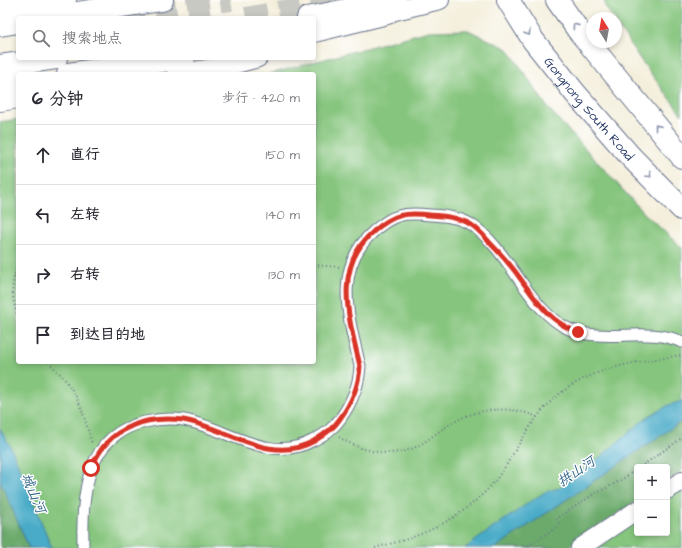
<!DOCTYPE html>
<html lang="zh">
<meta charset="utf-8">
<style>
:root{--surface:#fff;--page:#f7f7f7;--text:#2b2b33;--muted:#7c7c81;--line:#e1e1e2}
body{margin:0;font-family:"Architects Daughter","LXGW WenKai TC",sans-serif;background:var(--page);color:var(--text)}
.controls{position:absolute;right:12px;bottom:12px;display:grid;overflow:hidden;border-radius:4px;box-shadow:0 2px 6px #0003}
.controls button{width:36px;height:36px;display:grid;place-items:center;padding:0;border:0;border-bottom:1px solid var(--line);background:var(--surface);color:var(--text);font:20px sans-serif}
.compass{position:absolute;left:586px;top:12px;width:36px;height:36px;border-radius:50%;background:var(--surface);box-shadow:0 2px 6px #0003;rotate:349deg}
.stop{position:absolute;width:12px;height:12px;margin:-9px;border:3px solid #d93025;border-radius:50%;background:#fff}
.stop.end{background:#d93025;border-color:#fff;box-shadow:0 1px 4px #0008}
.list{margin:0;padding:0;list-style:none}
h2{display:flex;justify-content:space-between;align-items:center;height:52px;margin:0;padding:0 16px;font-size:17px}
h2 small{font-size:13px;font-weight:400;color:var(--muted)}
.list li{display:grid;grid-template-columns:26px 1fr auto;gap:12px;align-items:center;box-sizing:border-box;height:60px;padding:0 16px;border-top:1px solid var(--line)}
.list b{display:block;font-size:15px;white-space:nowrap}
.list em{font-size:13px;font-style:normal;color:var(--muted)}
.icon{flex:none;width:22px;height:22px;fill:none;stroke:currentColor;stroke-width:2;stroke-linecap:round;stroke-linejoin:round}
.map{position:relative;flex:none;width:682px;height:548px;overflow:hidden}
.search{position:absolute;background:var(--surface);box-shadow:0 2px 6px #0003;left:16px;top:16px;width:300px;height:44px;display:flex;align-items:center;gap:10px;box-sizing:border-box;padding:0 14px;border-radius:4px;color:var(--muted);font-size:15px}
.panel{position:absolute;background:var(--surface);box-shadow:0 2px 6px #0003;left:16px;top:72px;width:300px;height:292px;border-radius:4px}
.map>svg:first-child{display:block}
.green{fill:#85c57d;stroke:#507a6e}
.forest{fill:#6caa6c;stroke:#446c65}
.water{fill:#49abc8;stroke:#326d93}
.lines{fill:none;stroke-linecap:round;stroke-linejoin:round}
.trunk-tunnel{stroke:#c9c9c3;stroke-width:22;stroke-dasharray:22 11;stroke-linecap:butt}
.pedestrian-casing{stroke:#67728a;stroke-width:13}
.tertiary-casing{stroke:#67728a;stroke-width:20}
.primary-casing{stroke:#67728a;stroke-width:24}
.trunk-casing{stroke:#67728a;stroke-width:24}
.path{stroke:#67728a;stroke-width:2;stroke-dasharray:1 3;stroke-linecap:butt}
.pedestrian{stroke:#fff;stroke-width:11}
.tertiary{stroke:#fff;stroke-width:18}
.primary{stroke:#fff;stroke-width:22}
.trunk{stroke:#fff;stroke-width:22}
.oneway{stroke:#8d97ae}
.route{stroke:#d93025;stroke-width:5}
.labels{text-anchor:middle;stroke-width:3;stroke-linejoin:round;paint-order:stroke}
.street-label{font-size:13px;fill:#1b2f5e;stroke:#fff}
.water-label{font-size:14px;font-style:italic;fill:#2d6188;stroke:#fff}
</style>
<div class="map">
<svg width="682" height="548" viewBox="0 0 682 548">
<rect width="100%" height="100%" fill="#fff"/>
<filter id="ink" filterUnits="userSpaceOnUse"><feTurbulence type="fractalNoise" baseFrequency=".025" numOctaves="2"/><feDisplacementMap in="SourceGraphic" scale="8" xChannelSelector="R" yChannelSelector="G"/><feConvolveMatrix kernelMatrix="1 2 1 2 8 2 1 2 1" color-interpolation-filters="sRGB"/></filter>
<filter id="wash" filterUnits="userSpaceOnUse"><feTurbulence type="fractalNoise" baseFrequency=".012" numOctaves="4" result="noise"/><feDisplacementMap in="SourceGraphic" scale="16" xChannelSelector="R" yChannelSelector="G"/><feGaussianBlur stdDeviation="0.9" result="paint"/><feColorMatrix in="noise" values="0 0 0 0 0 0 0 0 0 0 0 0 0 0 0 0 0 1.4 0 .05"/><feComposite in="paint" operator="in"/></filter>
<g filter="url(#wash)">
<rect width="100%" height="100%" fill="#f4efdc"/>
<path class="green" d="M605 0H682V115L640 59 616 23V18H613L605 6Z
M468 30 508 49 548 108 644 213 682 248V471L667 467H637L566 548H2L0 544V122L18 119V362H314V74H269L429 31Z
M682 489V548H592L637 518V533H667V498Z"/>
<path class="forest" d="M682 421V471L667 481V467H637V501L566 548H495Z
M0 480 29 548H2L0 544Z"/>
<path class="water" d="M682 401V421L495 548H465L531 501 545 492 559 488 585 470 647 417 669 405Z
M0 428 12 450 52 548H29L0 480Z"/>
</g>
<g filter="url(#ink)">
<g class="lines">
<path class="trunk-tunnel" d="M122 17 231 0
M246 18 343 0"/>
<defs>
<path id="pedestrian" d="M83 548C82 497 84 435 145 422 158 419 171 418 184 420 227 428 269 465 314 440 324 435 333 429 340 419 351 404 359 386 360 366 349 319 332 268 374 231 393 214 405 212 430 215 443 216 459 217 470 224 510 249 528 311 569 329 605 344 647 326 682 342"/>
<path id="tertiary" d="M376 17 387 13 440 0
M176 74 232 65 258 58
M0 102 18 99
M667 490 682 481
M580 548 637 510"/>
<g id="primary">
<path id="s1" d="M508 0 533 40 575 93 630 156 682 209"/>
<path d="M557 0 578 30 682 157"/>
<path d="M44 18 162 0"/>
<path d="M308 18 395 0"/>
<path d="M0 25 18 22"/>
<path d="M0 66 56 58"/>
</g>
<path id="trunk" d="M0 9 65 0
M314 31 387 13
M68 74 184 58
M0 83 18 81"/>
</defs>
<use href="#pedestrian" class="pedestrian-casing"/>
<use href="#tertiary" class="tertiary-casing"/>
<use href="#primary" class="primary-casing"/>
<use href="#trunk" class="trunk-casing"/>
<path class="path" d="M314 265 341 267
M18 266C10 284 12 299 18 317
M48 362C78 390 81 405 92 444
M339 437C362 452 392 459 418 446 430 439 441 429 454 422 478 408 511 405 537 417
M640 467 682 438
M375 548C387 544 400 542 413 537 449 524 484 500 505 467 521 442 534 415 557 396 593 366 638 362 682 355
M525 548 560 525 556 519 594 494 618 482 637 469"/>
<use href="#pedestrian" class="pedestrian"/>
<use href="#tertiary" class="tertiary"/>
<use href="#primary" class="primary"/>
<use href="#trunk" class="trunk"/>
</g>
<defs><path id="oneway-chevron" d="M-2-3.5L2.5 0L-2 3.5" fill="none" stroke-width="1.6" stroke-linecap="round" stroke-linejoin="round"/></defs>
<g class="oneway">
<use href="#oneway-chevron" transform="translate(575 26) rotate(-125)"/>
<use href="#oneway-chevron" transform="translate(528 33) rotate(58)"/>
<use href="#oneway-chevron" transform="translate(657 127) rotate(-129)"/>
<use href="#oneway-chevron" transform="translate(649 175) rotate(45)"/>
</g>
</g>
<g class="lines" filter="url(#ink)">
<path class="route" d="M91 468C100 448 111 434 132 426 147 419 166 418 183 420 227 427 269 466 314 441 324 435 333 429 339 420 351 404 359 386 360 366 349 319 332 267 374 231 394 214 405 212 430 215 443 216 456 217 468 223 477 227 484 236 490 243 499 252 507 261 514 270 533 295 547 322 578 332"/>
</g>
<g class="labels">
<g class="street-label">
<text dy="5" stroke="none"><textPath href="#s1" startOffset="136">Gongnong South Road</textPath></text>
</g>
<g class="water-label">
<text transform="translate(576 471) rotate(-34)" y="5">拱山河</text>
<text transform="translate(34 493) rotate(67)" y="5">城山河</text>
</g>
</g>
</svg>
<div class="controls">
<button>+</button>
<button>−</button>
</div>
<svg class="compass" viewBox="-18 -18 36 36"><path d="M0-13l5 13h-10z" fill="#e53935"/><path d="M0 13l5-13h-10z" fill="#7c7c81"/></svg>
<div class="stop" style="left:91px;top:468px"></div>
<div class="stop end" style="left:578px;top:332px"></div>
<div class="search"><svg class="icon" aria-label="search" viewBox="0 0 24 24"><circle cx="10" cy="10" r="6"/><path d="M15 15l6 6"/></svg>搜索地点</div>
<section class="panel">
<h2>6 分钟<small>步行 · 420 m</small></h2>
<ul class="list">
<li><svg class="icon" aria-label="ahead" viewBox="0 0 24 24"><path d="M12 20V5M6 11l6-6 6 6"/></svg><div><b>直行</b></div><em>150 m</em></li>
<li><svg class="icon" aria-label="left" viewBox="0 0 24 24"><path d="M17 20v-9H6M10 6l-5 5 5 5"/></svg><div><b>左转</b></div><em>140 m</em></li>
<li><svg class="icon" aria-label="right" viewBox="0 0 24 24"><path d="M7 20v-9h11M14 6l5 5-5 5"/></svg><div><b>右转</b></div><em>130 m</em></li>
<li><svg class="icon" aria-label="arrive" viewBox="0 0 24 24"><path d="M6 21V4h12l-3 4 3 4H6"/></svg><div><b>到达目的地</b></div></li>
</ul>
</section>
</div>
